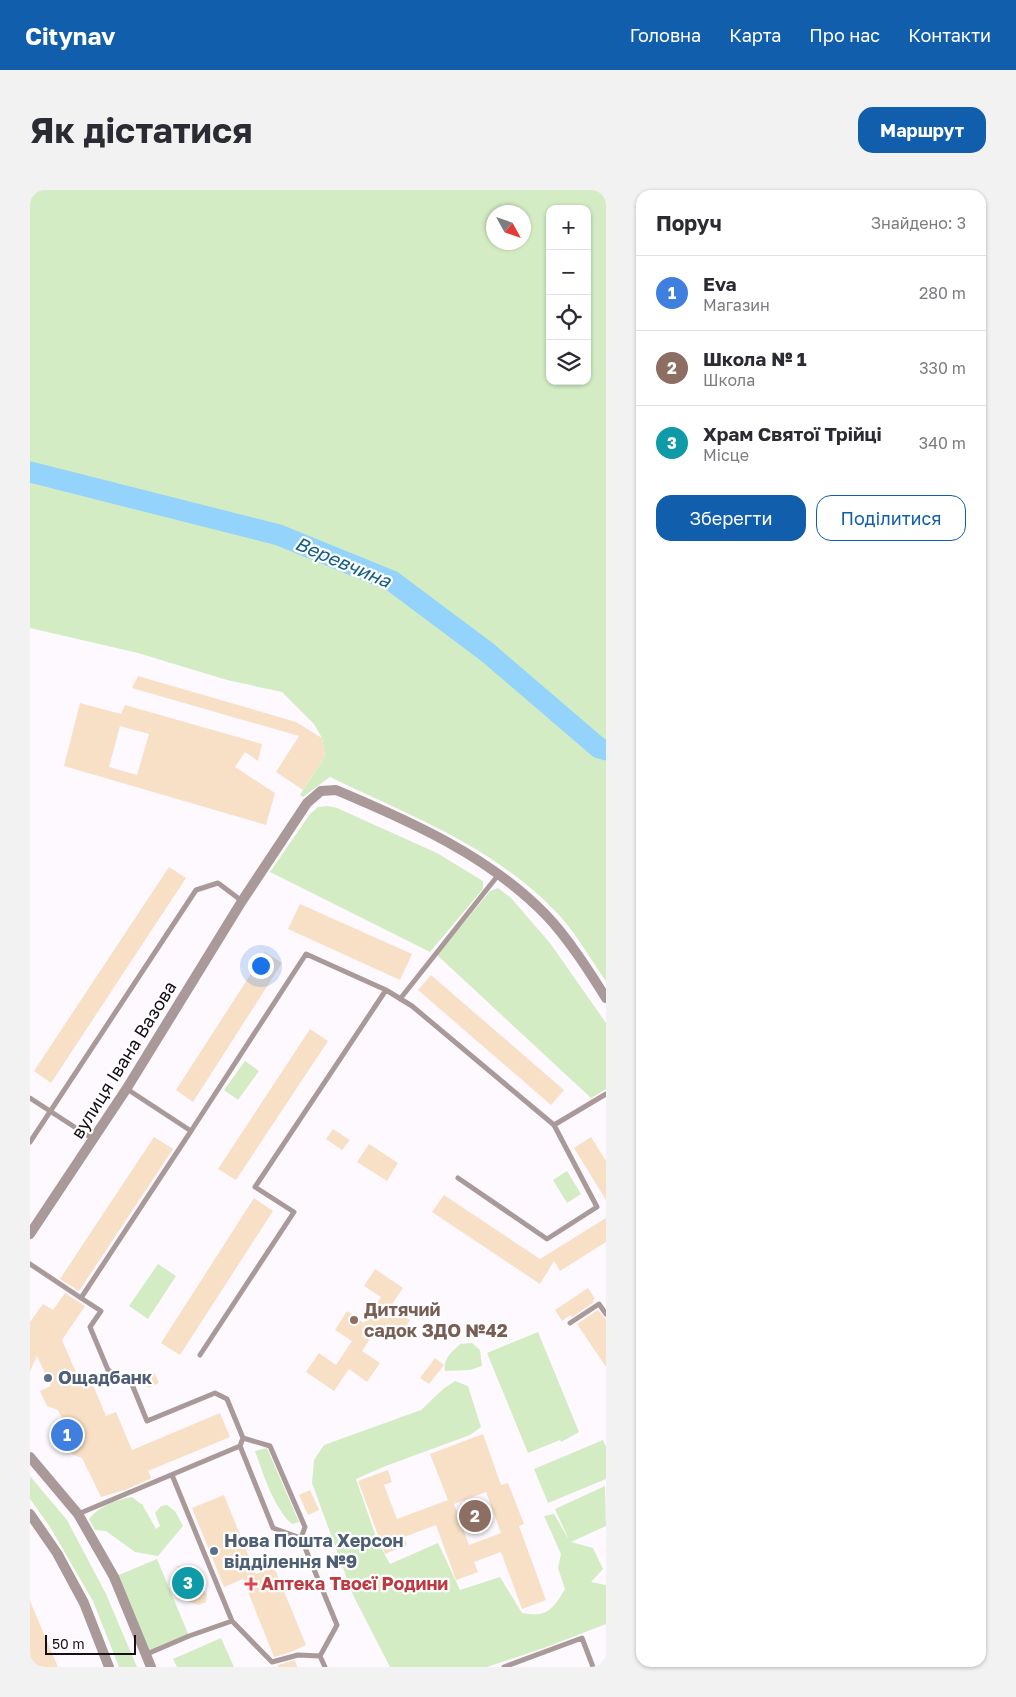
<!DOCTYPE html>
<html lang="uk">
<meta charset="utf-8">
<style>
:root{--surface:#fff;--page:#f2f2f3;--text:#2b2b33;--muted:#7c7c81;--line:#e1e1e2;--accent:#115ead}
body{margin:0;font-family:"Golos Text",sans-serif;background:var(--page);color:var(--text)}
.controls{position:absolute;right:15px;top:15px;display:grid;overflow:hidden;border-radius:10px;box-shadow:0 1px 4px #0004}
.controls button{width:45px;height:45px;display:grid;place-items:center;padding:0;border:0;border-bottom:1px solid var(--line);background:var(--surface);color:var(--text);font:25px sans-serif}
.compass{position:absolute;left:456px;top:15px;width:45px;height:45px;border-radius:50%;background:var(--surface);box-shadow:0 1px 4px #0004;rotate:130deg}
.scale{position:absolute;left:15px;bottom:12px;width:91px;box-sizing:border-box;padding-left:5px;border:2px solid #170f18;border-top:0;font-size:14px;line-height:18px;white-space:nowrap;color:#170f18;-webkit-text-stroke:4px #fff;paint-order:stroke}
.you{position:absolute;left:230px;top:775px;width:18px;height:18px;margin:-12px;border:4px solid #fff;border-radius:50%;background:#1a73e8;box-shadow:0 0 0 8px #1a73e833}
.badge{display:grid;place-items:center;width:32px;height:32px;border-radius:50%;background:var(--accent);color:#fff;font-size:16px;font-weight:700}
.pin{position:absolute;translate:-50% -50%;border:2px solid #fff;box-shadow:0 1px 5px #0006}
.list{margin:0;padding:0;list-style:none}
h2{display:flex;justify-content:space-between;align-items:center;height:65px;margin:0;padding:0 20px;font-size:21px}
h2 small{font-size:16px;font-weight:400;color:var(--muted)}
.list li{display:grid;grid-template-columns:32px 1fr auto;gap:15px;align-items:center;box-sizing:border-box;height:75px;padding:0 20px;border-top:1px solid var(--line)}
.list b{display:block;font-size:19px;white-space:nowrap}
.list p{margin:0;font-size:16px;white-space:nowrap;color:var(--muted)}
.list em{font-size:16px;font-style:normal;color:var(--muted)}
.actions{display:flex;gap:10px;padding:15px 20px}
.actions a{flex:1;padding:11px 0;border:1px solid var(--accent);border-radius:15px;text-align:center;font-size:18px;color:var(--accent)}
.actions .main{background:var(--accent);color:#fff}
.icon{flex:none;width:28px;height:28px;fill:none;stroke:currentColor;stroke-width:2;stroke-linecap:round;stroke-linejoin:round}
.map{position:relative;flex:none;width:576px;height:1477px;overflow:hidden;border-radius:15px}
header{display:flex;align-items:center;gap:30px;box-sizing:border-box;height:70px;padding:0 25px;background:var(--accent);color:#fff}
header strong{font-size:24px}
nav{display:flex;gap:28px;margin-inline-start:auto;font-size:18px}
.intro{display:flex;align-items:center;justify-content:space-between;box-sizing:border-box;height:120px;padding:0 30px}
h1{margin:0;font-size:35px}
.button{padding:12px 22px;border-radius:15px;background:var(--accent);color:#fff;font-size:18px;font-weight:700}
main{display:flex;gap:30px;padding:0 30px}
aside{flex:1;background:var(--surface);border-radius:15px;box-shadow:0 1px 4px #0004}
.map>svg:first-child{display:block}
.green{fill:#d3ecc4;fill-rule:evenodd}
.lines{fill:none;stroke-linecap:round;stroke-linejoin:round}
.river{stroke:#94d3fb;stroke-width:21}
.building{fill:#f7e0c6;fill-rule:evenodd}
.lane{stroke:#a99998;stroke-width:5}
.street{stroke:#a99998;stroke-width:10}
.education-dot{fill:#8d6e63;stroke:#fff;stroke-width:2}
.service-dot{fill:#5c6f8a;stroke:#fff;stroke-width:2}
.health-dot{fill:#e0444e;stroke:#fff;stroke-width:2}
.labels{text-anchor:middle;stroke-width:4.5;stroke-linejoin:round;paint-order:stroke}
.street-label{font-size:18px;fill:#170f18;stroke:#fff}
.education-label{font-size:18px;font-weight:bold;fill:#785e54;stroke:#fff;text-anchor:start}
.service-label{font-size:18px;font-weight:bold;fill:#4e5e75;stroke:#fff;text-anchor:start}
.health-label{font-size:18px;font-weight:bold;fill:#be3a42;stroke:#fff;text-anchor:start}
.water-label{font-size:19px;font-style:italic;fill:#145e84;stroke:#fff}
</style>
<header>
<strong>Citynav</strong>
<nav><a>Головна</a><a>Карта</a><a>Про нас</a><a>Контакти</a></nav>
</header>
<div class="intro"><h1>Як дістатися</h1><a class="button">Маршрут</a></div>
<main>
<div class="map">
<svg width="576" height="1477" viewBox="0 0 576 1477">
<rect width="100%" height="100%" fill="#fef9fe"/>
<path class="green" d="M0 0H576V791C561 770 547 745 530 726 467 658 381 626 300 587L273 607 270 605 295 566 292 548 284 534 252 502 197 490 108 463 0 438ZM520 19H557V191H520ZM463 22H493V52H463Z
M298 616 307 618 407 663 453 691V699L400 762 240 682 280 624 288 617Z
M468 698 481 708 520 753 576 833V899L561 908 407 765 460 701Z
M215 871 229 881 208 910 194 900Z
M537 981 551 1004 537 1013 523 990Z
M128 1074 146 1086 118 1129 99 1116Z
M508 1142 549 1242 531 1252 530 1250 498 1263 457 1163Z
M442 1153 450 1160 452 1176 440 1180 415 1181C413 1168 422 1162 430 1154Z
M425 1191 438 1196 451 1237 440 1245 353 1277 326 1289 347 1350 360 1374 408 1353 430 1400 470 1387 492 1423C517 1428 523 1419 535 1399L528 1378 531 1364 514 1326 524 1324 539 1350 525 1319 575 1296 576 1336 541 1352 563 1358 573 1379 561 1392 576 1395V1434L514 1458 457 1477H360L323 1405 282 1293 284 1270 294 1255 391 1220 413 1199Z
M573 1250 576 1257V1289L518 1313 504 1279Z
M237 1258 269 1332 262 1334C244 1319 233 1283 225 1261Z
M0 1286 37 1330 76 1404 107 1477H89L63 1411 20 1337 0 1309Z
M102 1307 111 1314H112L126 1339 130 1336 125 1323 131 1316 137 1315 145 1321 153 1336 128 1366 105 1362 76 1341 65 1340 59 1329C69 1316 86 1310 102 1307Z
M127 1369 159 1446 117 1464 84 1387Z
M191 1448 204 1477H147L143 1469Z"/>
<g class="lines">
<path class="river" d="M0 282 249 345 362 391 457 462 569 558 576 560"/>
</g>
<path class="building" d="M108 486 266 532 292 548 295 566 273 600 246 582 269 546 102 498Z
M50 513 91 524 95 515 232 554 228 571 215 562 205 577 245 603 236 635 34 576ZM90 536 119 544 107 585 79 577Z
M139 677 156 688 21 893 4 881Z
M270 714 382 764 370 790 258 739Z
M235 762 252 773 163 912 146 900Z
M401 785 534 900 521 915 388 800Z
M280 839 298 851 206 990 188 979Z
M303 939 320 950 312 960 296 949Z
M124 947 143 959 49 1101 30 1089Z
M561 947 576 971V1010L544 958Z
M339 954 368 973 357 991 327 972Z
M414 1005 510 1069 576 1028V1052L530 1081 524 1071 510 1094 402 1022Z
M224 1008 243 1021 150 1165 131 1153Z
M345 1079 373 1098 360 1117 380 1130 366 1151 347 1138 332 1161 350 1173 337 1192 319 1179 304 1201 276 1182 289 1163 306 1175 322 1151 305 1140 317 1121 334 1133 351 1107 334 1096Z
M558 1098 565 1109 563 1110 564 1112 542 1127 540 1125 532 1131 525 1120Z
M35 1103 55 1116 32 1150 48 1187 58 1183 76 1226 86 1222 102 1260 190 1223 200 1247 118 1281 121 1287 120 1289 95 1300 71 1307 52 1268 39 1263 45 1253 28 1220 17 1216 10 1201 21 1196 7 1166 0 1181V1132L13 1114 23 1120Z
M568 1120 576 1130V1177L547 1134Z
M405 1168 414 1175 399 1194 390 1188Z
M124 1182 129 1193 118 1198 113 1187Z
M453 1244 471 1295 478 1293 494 1334 489 1336 516 1410 492 1419 471 1362 444 1372 448 1382 426 1390 406 1335 374 1347 377 1355 355 1364 328 1291 358 1280 362 1292 354 1295 367 1329 418 1310 400 1264ZM456 1302 471 1343 439 1355 424 1314Z
M280 1300 289 1320 278 1325 269 1305Z
M194 1305 226 1384 244 1377 276 1455 261 1462 244 1467 213 1389 194 1397 162 1318Z
M147 1376 162 1378 166 1382 164 1390 172 1396 177 1405 176 1412 169 1415 165 1414 155 1410 157 1408 148 1405 151 1394 145 1392 144 1382 148 1380Z
M0 1411 28 1477H0Z
M265 1470 267 1477H248V1475Z"/>
<g class="lines">
<path class="lane" d="M356 800 382 816 524 935 567 1017 517 1049 428 988
M370 809 469 684
M0 908 63 949
M524 935 576 904
M161 941 276 764 356 800 225 997 264 1022 170 1165
M0 952 166 700 188 693 212 711
M0 1074 51 1108 161 941 97 899
M51 1108 71 1121 60 1137 78 1180 101 1192 117 1231 185 1203 197 1209 213 1248 210 1256
M540 1133 569 1114 576 1124
M213 1248 240 1256 275 1337 271 1348
M142 1285 202 1431
M48 1324 210 1256 243 1338 271 1348 307 1435 290 1466
M117 1464 159 1446 202 1431 242 1472 268 1465 290 1466 295 1477
M474 1477 552 1448 563 1477"/>
<path class="street" d="M0 1044 97 898 212 711 277 613 291 601 306 600C380 631 459 666 516 725 538 748 559 781 576 808
M0 1267 48 1324 84 1387 121 1477
M0 1324 27 1363 54 1413 79 1477"/>
</g>
<circle class="education-dot" cx="324" cy="1130" r="5"/>
<g class="service-dot">
<circle cx="18" cy="1188" r="5"/>
<circle cx="184" cy="1361" r="5"/>
</g>
<path class="health-dot" d="M218.5 1386.5h5v5h5v5h-5v5h-5v-5h-5v-5h5z"/>
<g class="labels">
<g class="street-label">
<text transform="translate(94 870) rotate(-58)" y="6">вулиця Івана Вазова</text>
</g>
<g class="education-label">
<text x="334" y="1126">Дитячий<tspan x="334" dy="21">садок ЗДО №42</tspan></text>
</g>
<g class="service-label">
<text x="28" y="1194">Ощадбанк</text>
<text x="194" y="1357">Нова Пошта Херсон<tspan x="194" dy="21">відділення №9</tspan></text>
</g>
<g class="health-label">
<text x="231" y="1400">Аптека Твоєї Родини</text>
</g>
<g class="water-label">
<text transform="translate(313 372) rotate(23)" y="7">Веревчина</text>
</g>
</g>
</svg>
<div class="controls">
<button>+</button>
<button>−</button>
<button><svg class="icon" aria-label="locate" viewBox="0 0 24 24"><circle cx="12" cy="12" r="6"/><path d="M12 2v4M12 18v4M2 12h4M18 12h4"/></svg></button>
<button><svg class="icon" aria-label="layers" viewBox="0 0 24 24"><path d="M12 4l9 5-9 5-9-5zM3 14l9 5 9-5"/></svg></button>
</div>
<svg class="compass" viewBox="-18 -18 36 36"><path d="M0-13l5 13h-10z" fill="#e53935"/><path d="M0 13l5-13h-10z" fill="#7c7c81"/></svg>
<div class="scale">50 m</div>
<div class="you"></div>
<div class="pin badge" style="left:37px;top:1245px;background:#3f7fe0">1</div>
<div class="pin badge" style="left:445px;top:1326px;background:#8d6e63">2</div>
<div class="pin badge" style="left:158px;top:1393px;background:#0f9aa8">3</div>
</div>
<aside>
<h2>Поруч<small>Знайдено: 3</small></h2>
<ul class="list">
<li><span class="badge" style="background:#3f7fe0">1</span><div><b>Eva</b><p>Магазин</p></div><em>280 m</em></li>
<li><span class="badge" style="background:#8d6e63">2</span><div><b>Школа № 1</b><p>Школа</p></div><em>330 m</em></li>
<li><span class="badge" style="background:#0f9aa8">3</span><div><b>Храм Святої Трійці</b><p>Місце</p></div><em>340 m</em></li>
</ul>
<div class="actions"><a class="main">Зберегти</a><a>Поділитися</a></div>
</aside>
</main>
